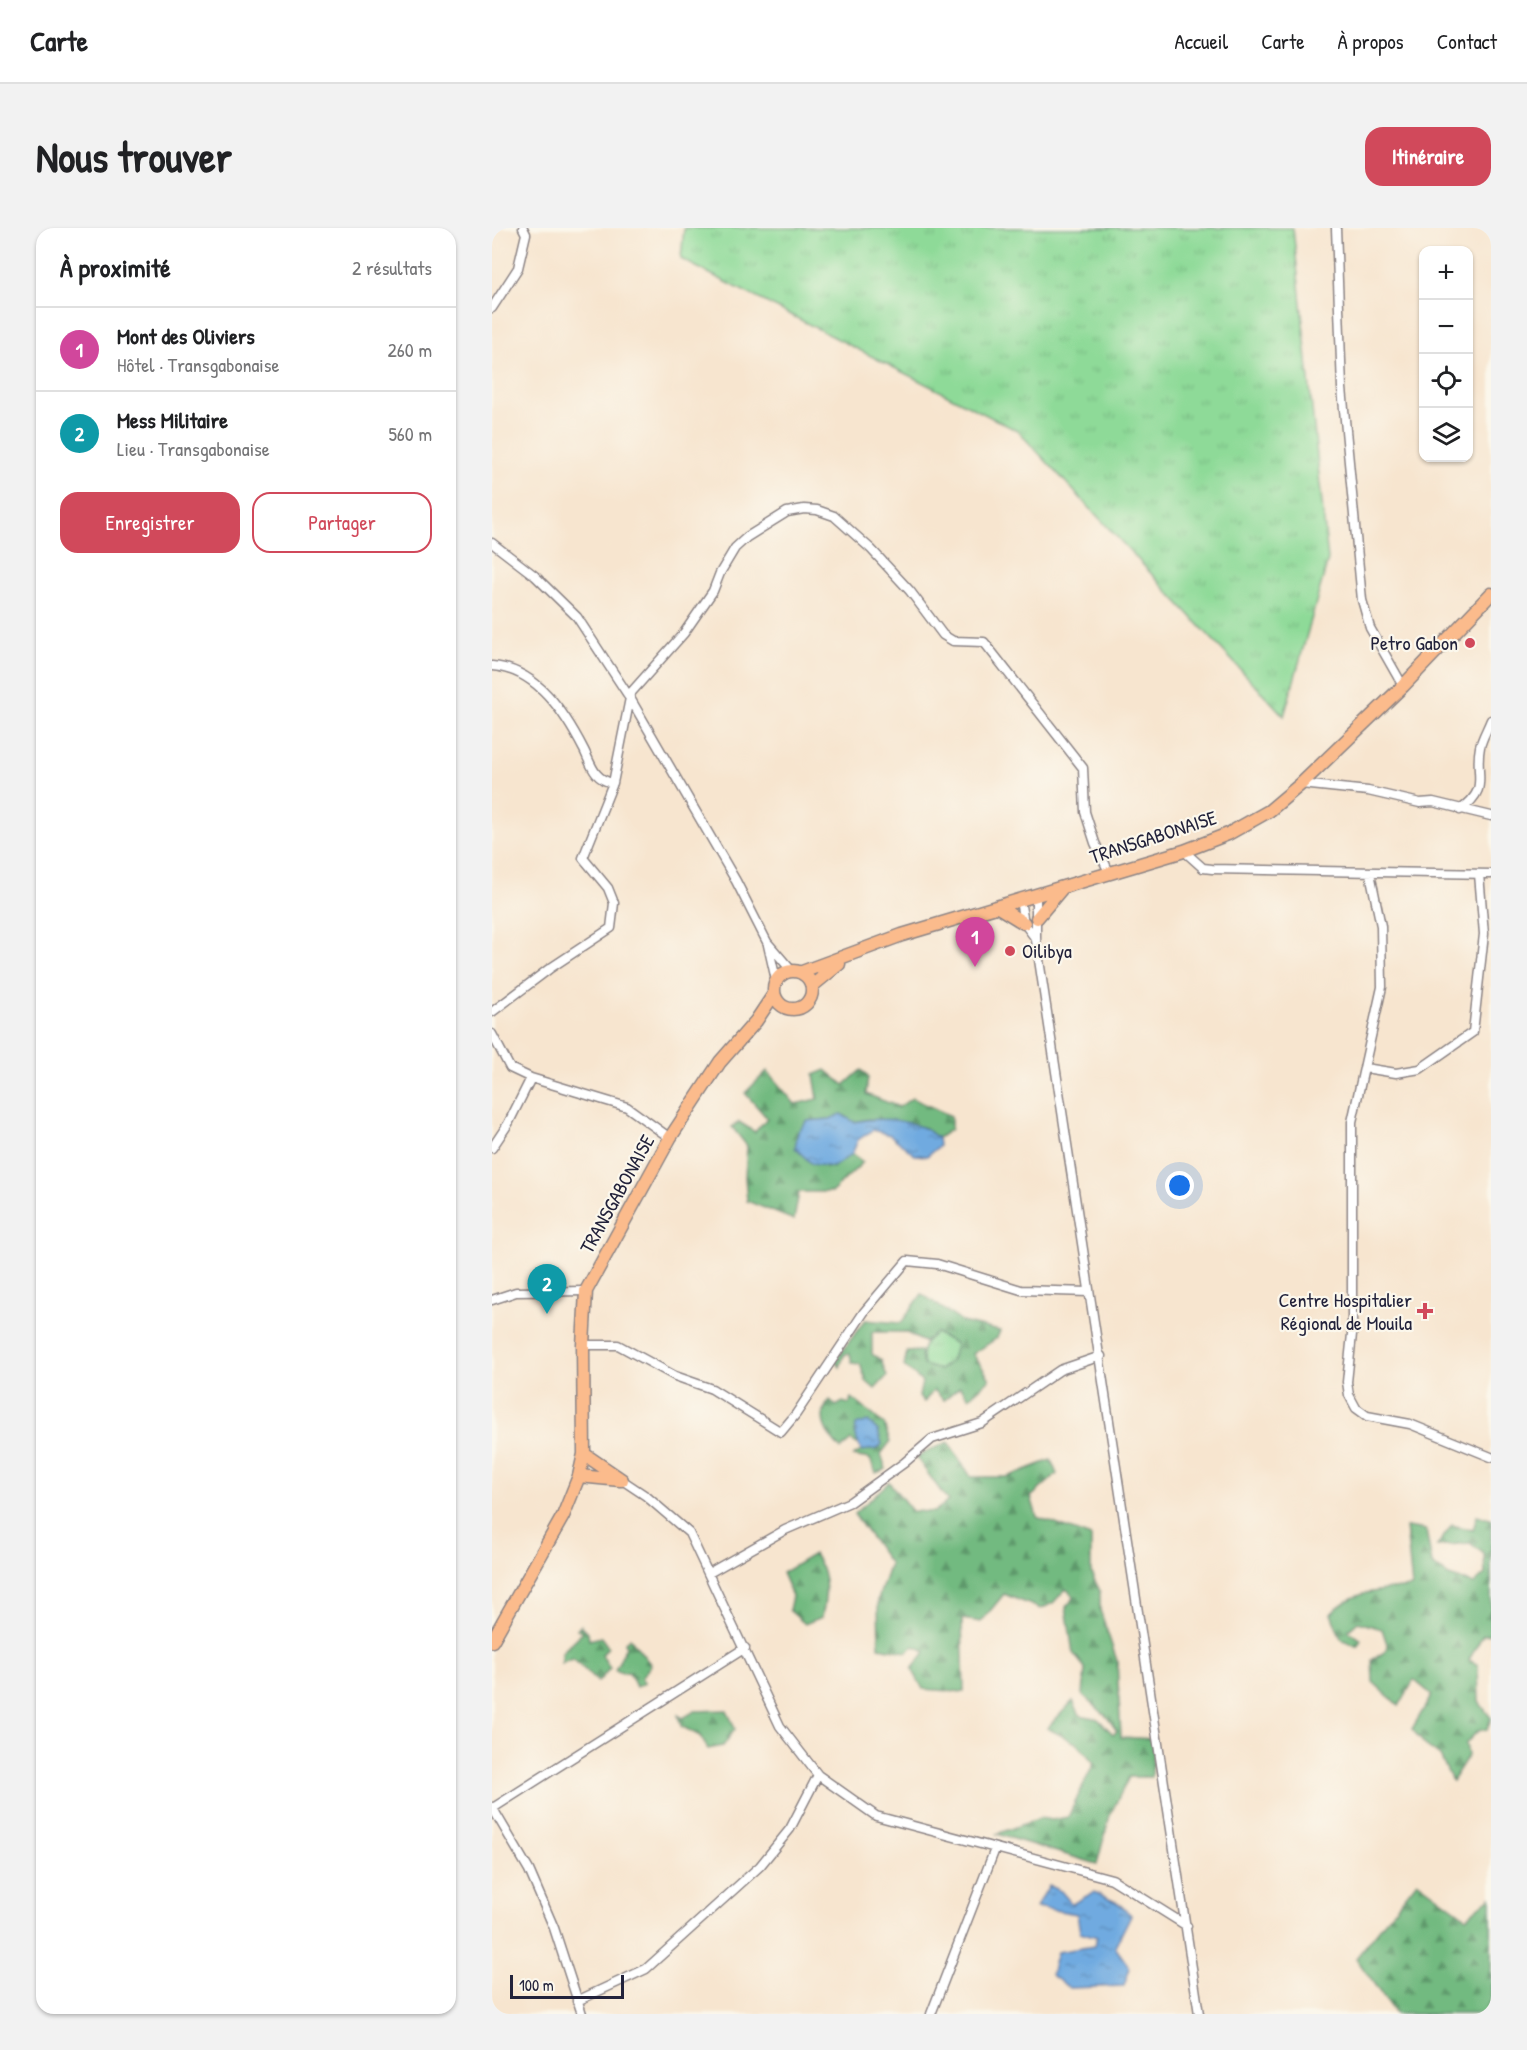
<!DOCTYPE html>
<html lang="fr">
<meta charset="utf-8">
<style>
:root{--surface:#fff;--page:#f2f2f2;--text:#202124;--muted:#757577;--line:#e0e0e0;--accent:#d1495b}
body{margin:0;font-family:"Patrick Hand",sans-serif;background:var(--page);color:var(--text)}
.controls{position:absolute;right:18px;top:18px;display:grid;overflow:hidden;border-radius:12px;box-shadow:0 2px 4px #0004}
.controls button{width:54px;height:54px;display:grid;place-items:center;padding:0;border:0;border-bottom:2px solid var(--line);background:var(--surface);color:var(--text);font:30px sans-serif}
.scale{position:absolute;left:18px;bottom:15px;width:114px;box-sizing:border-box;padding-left:6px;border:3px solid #22223b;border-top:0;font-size:16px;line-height:21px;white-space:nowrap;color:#22223b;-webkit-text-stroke:4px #fbf7ec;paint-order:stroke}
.you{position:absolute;left:688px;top:958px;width:21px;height:21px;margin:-15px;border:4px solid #fff;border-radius:50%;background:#1a73e8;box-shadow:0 0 0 9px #1a73e833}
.badge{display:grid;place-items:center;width:39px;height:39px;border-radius:50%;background:var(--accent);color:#fff;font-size:20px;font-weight:700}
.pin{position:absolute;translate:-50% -50px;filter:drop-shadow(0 2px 3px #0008)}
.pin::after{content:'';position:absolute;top:32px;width:21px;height:18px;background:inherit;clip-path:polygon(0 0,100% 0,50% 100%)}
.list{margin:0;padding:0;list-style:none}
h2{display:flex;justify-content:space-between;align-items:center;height:78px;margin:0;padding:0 24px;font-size:26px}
h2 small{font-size:20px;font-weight:400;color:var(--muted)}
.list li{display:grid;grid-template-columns:39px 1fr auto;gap:18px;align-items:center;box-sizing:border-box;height:84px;padding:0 24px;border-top:2px solid var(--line)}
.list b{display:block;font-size:22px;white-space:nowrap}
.list p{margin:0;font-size:20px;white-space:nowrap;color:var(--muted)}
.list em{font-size:20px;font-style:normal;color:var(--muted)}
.actions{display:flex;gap:12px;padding:18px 24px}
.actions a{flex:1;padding:14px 0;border:2px solid var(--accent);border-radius:18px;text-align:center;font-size:21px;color:var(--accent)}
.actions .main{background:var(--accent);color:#fff}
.icon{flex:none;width:33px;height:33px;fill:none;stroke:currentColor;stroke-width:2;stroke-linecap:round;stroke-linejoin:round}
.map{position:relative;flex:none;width:999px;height:1786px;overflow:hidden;border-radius:18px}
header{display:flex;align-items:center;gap:36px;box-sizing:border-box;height:84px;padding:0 30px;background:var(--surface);border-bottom:2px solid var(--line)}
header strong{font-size:28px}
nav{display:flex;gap:33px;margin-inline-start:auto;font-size:21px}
.intro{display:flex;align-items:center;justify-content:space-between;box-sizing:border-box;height:144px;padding:0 36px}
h1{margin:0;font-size:42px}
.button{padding:15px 27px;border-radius:18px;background:var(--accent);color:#fff;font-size:21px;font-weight:700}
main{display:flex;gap:36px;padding:0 36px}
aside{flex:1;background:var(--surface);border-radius:18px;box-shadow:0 2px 4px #0004}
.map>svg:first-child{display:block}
.grass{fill:url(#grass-tufts);stroke:#587e6a;stroke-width:1.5}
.forest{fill:url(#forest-firs);stroke:#4a6e5e;stroke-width:1.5}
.water{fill:url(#water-ripples);stroke:#49668e;stroke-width:1.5}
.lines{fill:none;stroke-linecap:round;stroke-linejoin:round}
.minor-casing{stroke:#8c8485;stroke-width:11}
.highway-casing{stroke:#8c8485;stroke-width:15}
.minor{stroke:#fff;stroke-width:8}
.highway{stroke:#fbbb8c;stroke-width:12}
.poi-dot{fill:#d1495b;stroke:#fbf7ec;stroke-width:2}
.labels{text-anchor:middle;stroke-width:4.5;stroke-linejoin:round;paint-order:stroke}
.poi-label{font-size:20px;fill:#22223b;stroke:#fbf7ec;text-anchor:end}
.street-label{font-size:20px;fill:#22223b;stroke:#fbf7ec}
</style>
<header>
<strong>Carte</strong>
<nav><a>Accueil</a><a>Carte</a><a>À propos</a><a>Contact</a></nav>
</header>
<div class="intro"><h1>Nous trouver</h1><a class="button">Itinéraire</a></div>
<main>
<aside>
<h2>À proximité<small>2 résultats</small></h2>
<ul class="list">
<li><span class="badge" style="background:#d1479c">1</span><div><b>Mont des Oliviers</b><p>Hôtel · Transgabonaise</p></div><em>260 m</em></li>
<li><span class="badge" style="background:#0f9aa8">2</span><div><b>Mess Militaire</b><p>Lieu · Transgabonaise</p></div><em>560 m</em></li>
</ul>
<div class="actions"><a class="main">Enregistrer</a><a>Partager</a></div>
</aside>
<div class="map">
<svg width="999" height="1786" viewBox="0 0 999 1786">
<defs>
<pattern id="grass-tufts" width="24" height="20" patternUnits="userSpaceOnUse" patternTransform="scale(1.5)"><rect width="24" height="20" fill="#8eda98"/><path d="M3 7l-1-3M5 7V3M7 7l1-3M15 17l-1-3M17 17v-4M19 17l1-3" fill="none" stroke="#7abb84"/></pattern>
<pattern id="forest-firs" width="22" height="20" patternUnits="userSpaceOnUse" patternTransform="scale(1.5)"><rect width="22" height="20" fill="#72ba80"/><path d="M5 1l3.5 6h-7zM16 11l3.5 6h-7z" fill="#5d976a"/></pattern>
<pattern id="water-ripples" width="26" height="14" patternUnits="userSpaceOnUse" patternTransform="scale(1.5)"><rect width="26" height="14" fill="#70aae0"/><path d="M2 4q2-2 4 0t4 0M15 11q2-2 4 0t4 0" fill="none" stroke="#5c8ab7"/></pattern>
</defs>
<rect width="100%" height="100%" fill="#fbf7ec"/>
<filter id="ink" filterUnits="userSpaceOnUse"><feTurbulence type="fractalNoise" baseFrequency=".0167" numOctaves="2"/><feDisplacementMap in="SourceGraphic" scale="12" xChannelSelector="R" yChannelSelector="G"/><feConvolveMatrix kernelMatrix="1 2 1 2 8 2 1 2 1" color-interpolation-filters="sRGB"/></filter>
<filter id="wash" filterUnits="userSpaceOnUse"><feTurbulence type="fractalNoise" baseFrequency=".008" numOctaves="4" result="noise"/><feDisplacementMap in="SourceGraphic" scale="24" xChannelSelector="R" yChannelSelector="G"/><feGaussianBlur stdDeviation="1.35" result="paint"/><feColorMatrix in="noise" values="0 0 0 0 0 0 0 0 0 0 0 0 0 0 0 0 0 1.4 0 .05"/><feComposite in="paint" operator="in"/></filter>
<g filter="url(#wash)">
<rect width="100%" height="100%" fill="#f7e5cf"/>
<path class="grass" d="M192 0H801L836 332 792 488 526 203 189 31Z
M444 1105 464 1116 460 1132 447 1142 431 1137C428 1120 431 1115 444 1105Z"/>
<path class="forest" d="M334 842 352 857 369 842 376 849 374 866 407 879 420 870 459 888V901L446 910 433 900 409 894 377 891 362 894 338 891 315 893 341 939 360 926 371 934 340 964H307L302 992 255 973 253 949 255 918 240 899 247 894 263 904 275 890 253 865 275 843 303 876 326 871 322 847Z
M430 1066 470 1094 508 1103 505 1110 481 1126 498 1151 477 1170 468 1158 452 1172 442 1162 432 1174 427 1168 430 1154 412 1138 415 1124 428 1123 431 1137 448 1142 460 1132 464 1116 444 1105 432 1114 413 1104H380V1126L389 1132 395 1148 383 1161 374 1153 368 1136 360 1135 358 1126 352 1127 348 1139 343 1133 373 1092 409 1095Z
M360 1170 392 1196 398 1214 389 1226 394 1241 384 1245 378 1231 361 1228 369 1223 385 1221 363 1206 368 1218 359 1212 349 1221C335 1208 323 1189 338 1172L344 1178 351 1174 357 1176Z
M456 1214 479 1249H515L559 1232 565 1246 539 1269 545 1289 599 1309V1345L608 1363V1382L625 1433 629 1509 661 1511 660 1549H637L618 1587 605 1636 505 1606 548 1590 560 1592 576 1589 602 1535 586 1516 555 1500 581 1473 588 1487 606 1491 621 1506 625 1503 615 1489 591 1467 593 1440 581 1425 574 1379 583 1369 574 1361 561 1375 549 1381 512 1366 489 1394 470 1391 472 1464 431 1461 420 1441 434 1423 422 1418 414 1424 387 1419 386 1371 398 1336 362 1286 397 1254 420 1283 442 1284 456 1273 424 1229Z
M985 1288 999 1291V1406L991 1407 977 1432 986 1437 987 1474 999 1490 995 1501 986 1503 974 1515 976 1528 960 1553 948 1528 933 1517 920 1501 940 1467 922 1452 907 1478 881 1454 880 1432 894 1423 895 1416 890 1401 866 1394 856 1403 870 1412 866 1419 849 1411 839 1386C860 1362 890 1362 920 1359L914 1299 934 1302 940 1336 957 1348 982 1356 993 1346 992 1326 978 1315 945 1318 960 1297 981 1302Z
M322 1326C337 1348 335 1364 330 1389L313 1396 297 1382 300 1368 290 1345Z
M89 1397 96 1404 97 1412 109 1409 116 1419 110 1427 118 1440 106 1454 81 1431 70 1435V1424L90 1405 85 1401Z
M138 1410 159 1437 149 1450 153 1455 144 1459 137 1444 130 1445 123 1442 134 1418 133 1414Z
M235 1482 243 1501 231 1518 216 1521 208 1508 189 1498 186 1487 191 1490 203 1483Z
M925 1653 974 1689 999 1669V1786H903L864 1730Z"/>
<path class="water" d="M349 886 362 894C388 888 425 891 446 910L447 918 435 928 423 927 398 907 381 902 366 912 360 926 341 939 320 936 303 920 306 904 315 893 338 891Z
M376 1193 386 1203 390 1216 385 1221 369 1223 363 1206 364 1197Z
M557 1658 569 1663 580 1676 602 1664 626 1675 639 1687 623 1719 638 1740 632 1758 578 1760 559 1747 565 1724 602 1718 605 1709 588 1704 585 1686 544 1679Z"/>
</g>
<g filter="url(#ink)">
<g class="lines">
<defs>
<path id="minor" d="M844 0 850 160 870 372 878 400 911 458
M0 80 26 40 34 6 31 0
M0 315 43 348 85 389 138 470 244 653 275 714 299 742
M0 438C45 441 73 485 92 522 99 536 102 552 121 555
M136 468 192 405 221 363 228 345 243 320 255 309 295 284 312 281 325 282 342 288 379 321 418 363 451 407 461 413 492 414 591 540 593 584 603 615 617 644
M809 556 876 563 928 575 941 574 999 588
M968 582C999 560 982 548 988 519 990 510 996 500 999 492
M692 623 711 640 720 641 999 646
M878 645 889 698 890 759 860 894V1106L855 1154 857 1167 864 1180 875 1188 918 1196 999 1229
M544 667V712L707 1786
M528 672 532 695 544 711
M276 717 284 752
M0 784 57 741 119 700 122 675 116 660 91 630 121 555 138 470
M0 806 18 840 39 850 135 879 178 910
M873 840 904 845 928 841 981 804 992 706 987 646
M0 920 16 896 39 850
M0 1072 24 1064 94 1063
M91 1117H126L183 1148 220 1161 289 1204 304 1186 372 1084 415 1033 445 1036 529 1062 597 1064
M130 1252 154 1268 197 1305 288 1498 326 1547 384 1588 620 1651 695 1698
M217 1345 293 1302 358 1274 412 1235 440 1211 490 1195 568 1142 609 1128
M0 1579 37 1642 62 1700 90 1786
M1 1580 253 1420
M85 1773 154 1741 268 1638 298 1601 326 1547
M439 1786 503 1621"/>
<path id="highway" d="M506 679 532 695
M545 690 571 659
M282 762a19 19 0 1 1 38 0a19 19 0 1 1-38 0Z
M310 744 410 707 692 623 736 606 777 583 809 556 911 458 999 366
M320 758 347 736
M92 1226 130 1252
M87 1248 128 1252
M0 1413 71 1288 87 1248 92 1226 91 1117 94 1063 178 910 228 834 264 793 282 766"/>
</defs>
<use href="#minor" class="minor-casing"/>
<use href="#highway" class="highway-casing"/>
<use href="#minor" class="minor"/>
<use href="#highway" class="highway"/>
</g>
</g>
<g class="poi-dot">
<circle cx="978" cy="415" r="6"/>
<circle cx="518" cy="723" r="6"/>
<path d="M930 1074h6v6h6v6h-6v6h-6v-6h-6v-6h6z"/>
</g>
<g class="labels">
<g class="poi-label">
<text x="966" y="422">Petro Gabon</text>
<text x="530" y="730" text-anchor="start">Oilibya</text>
<text x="920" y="1079">Centre Hospitalier<tspan x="920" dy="23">Régional de Mouila</tspan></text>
</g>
<g class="street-label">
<text transform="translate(661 609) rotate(-18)" y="7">TRANSGABONAISE</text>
<text transform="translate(125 966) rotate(-61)" y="7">TRANSGABONAISE</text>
</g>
</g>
</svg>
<div class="controls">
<button>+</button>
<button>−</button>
<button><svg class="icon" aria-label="locate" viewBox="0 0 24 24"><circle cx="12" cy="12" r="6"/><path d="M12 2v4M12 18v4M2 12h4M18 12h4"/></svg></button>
<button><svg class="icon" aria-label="layers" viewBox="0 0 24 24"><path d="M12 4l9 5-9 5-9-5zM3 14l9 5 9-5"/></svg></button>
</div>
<div class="scale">100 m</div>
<div class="you"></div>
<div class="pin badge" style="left:483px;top:739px;background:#d1479c">1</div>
<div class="pin badge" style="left:55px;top:1086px;background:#0f9aa8">2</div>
</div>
</main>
